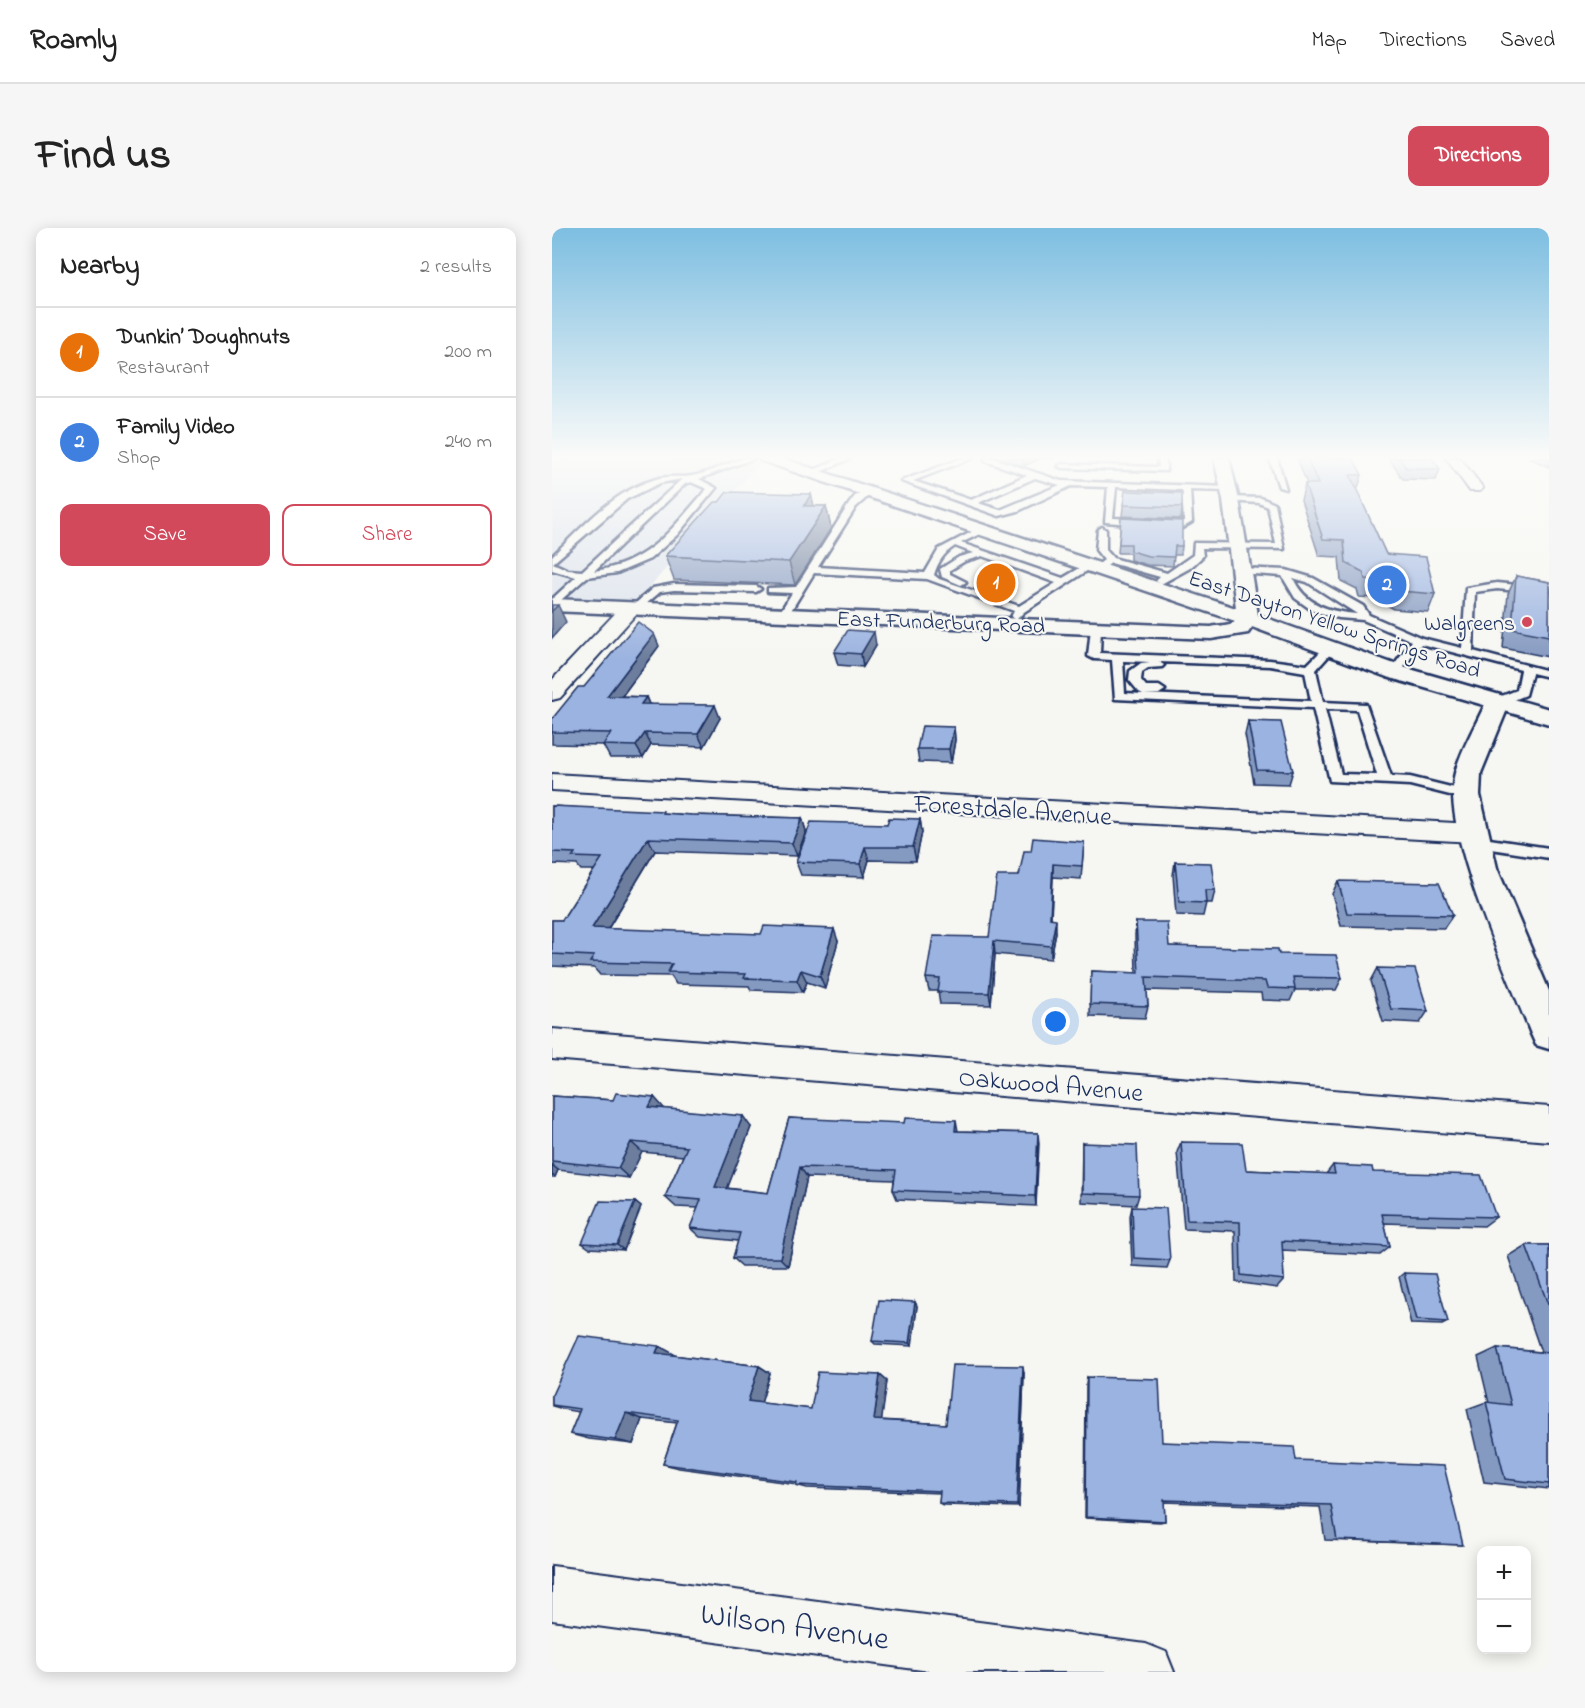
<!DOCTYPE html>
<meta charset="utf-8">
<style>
:root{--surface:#fff;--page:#f6f6f6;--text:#222;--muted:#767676;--line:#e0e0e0;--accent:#d1495b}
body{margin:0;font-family:"Indie Flower",sans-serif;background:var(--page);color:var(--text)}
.controls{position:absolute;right:18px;bottom:18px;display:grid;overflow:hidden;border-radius:12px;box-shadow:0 3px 15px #0003}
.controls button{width:54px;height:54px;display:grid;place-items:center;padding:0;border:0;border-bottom:2px solid var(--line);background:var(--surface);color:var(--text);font:30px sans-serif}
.you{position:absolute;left:504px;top:794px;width:21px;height:21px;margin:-15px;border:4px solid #fff;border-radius:50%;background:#1a73e8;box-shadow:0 0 0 9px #1a73e833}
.badge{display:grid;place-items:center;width:39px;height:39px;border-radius:50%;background:var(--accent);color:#fff;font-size:20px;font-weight:700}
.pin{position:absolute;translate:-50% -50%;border:3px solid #fff;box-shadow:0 2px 6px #0006}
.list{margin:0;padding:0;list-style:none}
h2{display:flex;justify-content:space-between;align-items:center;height:78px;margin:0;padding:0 24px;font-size:26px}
h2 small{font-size:20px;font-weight:400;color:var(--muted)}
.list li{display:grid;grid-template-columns:39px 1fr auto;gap:18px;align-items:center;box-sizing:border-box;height:90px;padding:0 24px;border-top:2px solid var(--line)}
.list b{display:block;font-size:22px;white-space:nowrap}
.list p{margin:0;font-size:20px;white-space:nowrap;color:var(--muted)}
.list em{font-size:20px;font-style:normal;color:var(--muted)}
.actions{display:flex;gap:12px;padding:18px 24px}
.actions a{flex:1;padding:14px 0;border:2px solid var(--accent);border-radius:12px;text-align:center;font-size:21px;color:var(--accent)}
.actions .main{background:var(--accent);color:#fff}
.map{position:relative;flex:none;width:997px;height:1444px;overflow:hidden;border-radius:12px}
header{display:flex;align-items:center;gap:36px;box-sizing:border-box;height:84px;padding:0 30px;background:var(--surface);border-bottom:2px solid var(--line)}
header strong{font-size:28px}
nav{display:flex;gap:33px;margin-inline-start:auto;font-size:21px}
.intro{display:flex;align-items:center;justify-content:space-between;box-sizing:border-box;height:144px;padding:0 36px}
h1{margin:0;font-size:42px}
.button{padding:15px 27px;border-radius:12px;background:var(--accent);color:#fff;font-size:21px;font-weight:700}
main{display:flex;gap:36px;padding:0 36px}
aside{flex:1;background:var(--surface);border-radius:12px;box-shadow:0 3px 15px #0003}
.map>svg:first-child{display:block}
.built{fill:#dbe2ed}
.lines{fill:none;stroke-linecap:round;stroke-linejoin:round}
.service-casing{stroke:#1b2f5e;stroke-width:5}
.minor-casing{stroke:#1b2f5e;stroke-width:4}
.tertiary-casing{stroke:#1b2f5e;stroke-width:5}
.secondary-casing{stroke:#1b2f5e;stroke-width:5}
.service{fill:#f6f6f2;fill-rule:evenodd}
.minor{fill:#f6f6f2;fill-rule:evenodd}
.tertiary{fill:#f6f6f2;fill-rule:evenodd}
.secondary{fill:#f6f6f2;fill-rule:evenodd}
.wall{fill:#859ac1;stroke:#1b2f5e;stroke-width:1.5}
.shaded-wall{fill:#6c7d9d;stroke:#1b2f5e;stroke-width:1.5}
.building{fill:#9bb3e0;stroke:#1b2f5e;stroke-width:1.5}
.poi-dot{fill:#d1495b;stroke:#f6f6f2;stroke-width:2}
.labels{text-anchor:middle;stroke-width:4.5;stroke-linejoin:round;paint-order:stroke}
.far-street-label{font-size:22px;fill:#1b2f5e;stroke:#f6f6f2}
.far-poi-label{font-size:22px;fill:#1b2f5e;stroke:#f6f6f2;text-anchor:end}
.street-label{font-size:26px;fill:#1b2f5e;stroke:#f6f6f2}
.near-street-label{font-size:32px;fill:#1b2f5e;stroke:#f6f6f2}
</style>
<header>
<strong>Roamly</strong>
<nav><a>Map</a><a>Directions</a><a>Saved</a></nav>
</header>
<div class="intro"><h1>Find us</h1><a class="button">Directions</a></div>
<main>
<aside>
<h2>Nearby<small>2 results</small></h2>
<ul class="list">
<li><span class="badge" style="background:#e8710a">1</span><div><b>Dunkin’ Doughnuts</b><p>Restaurant</p></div><em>200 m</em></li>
<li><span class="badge" style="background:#3f7fe0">2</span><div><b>Family Video</b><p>Shop</p></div><em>240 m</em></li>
</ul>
<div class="actions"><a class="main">Save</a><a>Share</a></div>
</aside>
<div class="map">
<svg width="997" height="1444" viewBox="0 0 997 1444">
<rect width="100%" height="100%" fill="#f6f6f2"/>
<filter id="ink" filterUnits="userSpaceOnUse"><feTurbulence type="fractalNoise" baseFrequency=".0167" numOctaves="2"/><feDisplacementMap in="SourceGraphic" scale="12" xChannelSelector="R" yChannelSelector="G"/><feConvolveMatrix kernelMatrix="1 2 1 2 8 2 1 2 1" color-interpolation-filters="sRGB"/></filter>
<g filter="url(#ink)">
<path class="built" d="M0 230H212L78 381 0 377Z"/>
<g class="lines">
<defs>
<path id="service" d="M193 230H203L147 251 164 260 125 307 98 331 65 345 35 349 0 380V371L24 349 0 342V328C31 299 61 263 104 251 116 247 128 250 140 248 157 245 176 235 193 230ZM130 251 30 343 16 342 1 335 75 271 108 255ZM139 254 155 261C120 300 97 336 42 343L133 256Z
M289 230H299L262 247 255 245Z
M411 230H421L361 253 419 272 475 247 433 233V230H441L509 253 677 259 681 261 677 263 638 262 640 294 630 300 553 294 556 259 519 258 466 283 447 288 349 253ZM483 250 508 257 448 282 426 275ZM564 259 630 262 632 293 561 290Z
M606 230H614V243L510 240 506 238 510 236 607 239Z
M717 230H725L734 261 727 259Z
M317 262 321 264 304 279 266 339 373 345 387 321 429 299 432 300V304L409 315 511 350 533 337 541 339 472 384 464 392 459 389 462 383 375 351 262 345 235 389H227L226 387 240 365 216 364V360L244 359 297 276 303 268ZM403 318 421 325 407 329 388 341 390 349 409 357 414 354 398 346V342L413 333 430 328 504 355 467 378 387 351 382 347C386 334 391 326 403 318Z
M679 269 709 270 723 276 732 321 650 320 651 328 638 340 609 356 604 353 608 349 559 335 548 343 540 341 552 332 544 322 546 302 550 299 554 302V322L561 330 615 345 641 327 642 315 724 316 716 279 707 275 676 273Z
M689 340 734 342 761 350 811 378 817 387 870 410 910 420 914 360 945 355 997 360V366L945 361 923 364 921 423 997 443V449L980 445 974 467 950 477H942V471L965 462 969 442 869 416 847 446H839L837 444 860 413 811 392 787 390 761 383 743 370 730 348 686 345V341ZM741 350 755 354 805 386C778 384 753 377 741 350Z
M122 356 204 358 209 361 204 364 122 362 108 364 86 383 77 381 101 360Z
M544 397 549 400 548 425 718 432 755 437 773 419H781V423L764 442 771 474 814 476 839 548 858 549 919 564 921 567 914 571 858 557 778 553 761 480 563 471 560 432 542 431 536 428 539 400ZM571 433 598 434 589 435 578 443 577 452 587 464 591 466 573 465ZM607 434 718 438 753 444 759 473 592 466H607L613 462 607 458H594L589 452 590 444 596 440 610 439 612 437ZM773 481 805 482 825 547 789 546Z
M924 609 997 620V630L919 618 917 614 919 610Z"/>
<path id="minor" d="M894 230H908L931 260 928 263H918Z
M78 375 85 377 88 381 85 385 8 470 0 472V452L71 377Z
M0 546 921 596 931 598 935 605 931 612 921 614 0 562Z
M0 801 997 879V913L0 831Z
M0 1338 594 1416 614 1424 622 1444H385L0 1392Z"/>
<path id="tertiary" d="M0 371 659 399C665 397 675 398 680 395 690 390 690 383 703 387L706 391 696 405 659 411 0 383Z
M946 467 954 469 958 474 929 545 928 567 945 640 997 763V821L984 817 979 806C957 749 888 601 903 545 909 521 924 497 934 474L938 469Z"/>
<path id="secondary" d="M207 230H229L684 380 671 272 662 230H677L687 272 706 387 851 439 997 481V496L835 449 689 395 210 233Z"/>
</defs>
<use href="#service" class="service-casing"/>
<use href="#minor" class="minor-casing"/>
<use href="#tertiary" class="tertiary-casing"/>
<use href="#secondary" class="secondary-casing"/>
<use href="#service" class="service"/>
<use href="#minor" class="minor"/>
<use href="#tertiary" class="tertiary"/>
<use href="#secondary" class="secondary"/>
</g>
<path class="wall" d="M447 230H501V231L490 230 472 238Z
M745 230H801L810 247 805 263 834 326 883 366 876 384 842 381 822 370 807 369 805 361 789 353 787 329 767 328 749 272 753 256H755Z
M836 230H880L888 241 884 252 851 251Z
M977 230H997V239Z
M573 263 630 279 629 291 570 288Z
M259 266 262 278H274L279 300 243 357 122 352 113 328 167 274Z
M569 290 630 318 629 327H622L621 338 595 337 578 332V325H566Z
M964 348 997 354V429L951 420 956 366Z
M324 417 311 439 286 437 282 424Z
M107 418 70 468 94 469 97 476 168 490 152 519 99 517 91 530H58L51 517 0 516V491L32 459Z
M696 493 741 543 737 556 702 555 693 506Z
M402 499 403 512 399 535 367 534 365 521Z
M0 578 139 587 250 590 254 603 245 628 103 623 56 701 286 713 273 760 255 754 251 764 199 762 197 758 124 756 119 748 48 747 42 740 0 738V692H10L42 642H29L25 637 0 636Z
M368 591 370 604 364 633 317 632 312 649 249 647 244 634 335 596Z
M532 614 529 651 501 649 499 690 504 704 499 731 443 726 439 777 388 776 386 763H377L374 750 437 709 479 623Z
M623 634 663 662 660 675H654L651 688 624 687 621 647Z
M786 653 901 687 892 700 789 698 780 666Z
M584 694 617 718 727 726 790 750 784 762H743L738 773 710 772 709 765 595 762 596 778 593 790 538 788 539 743 584 745 583 707Z
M826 740 876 783 868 795 831 793 819 753Z
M0 868 61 872 102 869 112 881 199 899 175 960 216 965 237 890 406 903 486 905 484 978 345 971 341 962 342 952 255 949 236 1038H190L181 1030 186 1013 148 1009 138 1000 146 980 124 979 113 969 131 928 90 924 77 950 6 942 3 949H0Z
M629 914 694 942 774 946 781 937 821 944 944 989 932 998 832 995 838 1019 828 1027 730 1022 732 1052 725 1060 684 1054 683 1003 632 1001 625 924Z
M530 915 587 967 584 977 529 974Z
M83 974 89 979 72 1022 37 1020 30 1015Z
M580 979 618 1032 615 1040 580 1038 578 988Z
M974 1017H997V1261L932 1254 915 1181 934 1174 937 1175 926 1129 945 1120 989 1124 956 1028Z
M852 1045 896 1094 890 1097 859 1096 847 1049Z
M363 1074 365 1078 360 1118 323 1116 320 1113Z
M122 1126 121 1127 207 1138 218 1145 209 1175 259 1181 328 1147 335 1153 329 1192 394 1196 472 1145 467 1279 391 1277 387 1275 388 1265 255 1260 244 1257 245 1256 127 1240 111 1236 125 1195 90 1191 81 1216 37 1211 18 1206 27 1184 15 1182 0 1178V1167Z
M535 1149 610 1214 744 1232 911 1317 773 1312 768 1279 612 1274 613 1293 608 1294 533 1290 534 1155Z"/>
<path class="shaded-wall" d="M471 230H490L472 238Z
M259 266 264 288 252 278Z
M274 278 279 300 243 357 237 334Z
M6 377 14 394 0 410V383Z
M322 404 324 417 311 439 309 426Z
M102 406 107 418 61 480 55 468Z
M94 469 99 481 89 476Z
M163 477 168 490 152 519 146 506Z
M402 499 403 512 399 535 397 521Z
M93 505 99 517 91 530 84 518Z
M250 590 254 603 245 628 240 615Z
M368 591 370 604 364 633 361 619Z
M96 610 103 623 49 712 40 700Z
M313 619 317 632 312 649 308 636Z
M501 636V649L498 703V690Z
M504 691V704L499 731V718Z
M282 701 286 713 273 760 268 748Z
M442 713 443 726 439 777 437 765Z
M249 742 255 754 251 764 245 752Z
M102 869 112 880 107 890 97 879Z
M191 888 199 899 172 969 163 959Z
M404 892 406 903H403Z
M486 905 487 916 484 978 483 968Z
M79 914 90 924 77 950 66 940Z
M0 937 6 942 3 949 0 947Z
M248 939 255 949 236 1038 228 1030Z
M83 974 89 979 72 1022 65 1017Z
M363 1074 365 1078 360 1118 357 1115Z
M107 1118 122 1126 119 1133 104 1125Z
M207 1138 218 1145 208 1179 196 1173Z
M471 1138 472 1145 467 1279 465 1277Z
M328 1147 335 1153 329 1197 322 1192Z
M74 1185 90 1191 81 1216 63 1212Z"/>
<path class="building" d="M755 230H801L810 247H798L834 326 874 329 883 366 848 363 828 352 813 351 811 344 794 335 792 312 771 311 753 256H766Z
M847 230H880L888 241 854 240Z
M573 263 630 265V279L571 277Z
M175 264 259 266 252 278H274L237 334 113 328 162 274H167Z
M569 290 630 293V318H623L622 329 596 328 579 323V316H567Z
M964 348 997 354V408L960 401Z
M0 377H6L0 383Z
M86 394 102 406 55 468 94 469 89 476 163 477 146 506 93 505 84 518 51 517 59 505 0 504V491L26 459H32Z
M296 402 322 404 309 426 282 424Z
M696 493 729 494 741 543 705 542Z
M370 498 402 499 397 521H365Z
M0 578 111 583 110 585 139 587 250 590 240 615 96 610 40 700 209 706 212 698 282 701 268 748 249 742 245 752 192 750 194 746 116 744 120 736 38 734 42 728 0 726V692H10L50 630 20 629 23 625 0 624Z
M337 590 368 591 361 619H313L308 636 244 634 259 594 335 596Z
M481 610 532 614 530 638 501 636 498 690 504 691 499 718 442 713 437 765 386 764 388 751 374 750 381 708 437 709 445 648H467L472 623H479Z
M623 634 659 635 663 662H653L654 675 627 674Z
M786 653 887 655 901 687 795 685Z
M584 694H615L617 718 726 721 727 726 784 727 790 750 741 749 743 761 715 760 713 753 594 749 596 778 538 776 539 743 587 745Z
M826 740 863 741 876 783 839 781Z
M64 865 102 869 97 879 191 888 163 959 216 965 237 890 352 895 353 890 404 892 403 903 486 905 483 968 341 962 344 942 248 939 228 1030H181L188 1005 138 1000 149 972 113 969 135 919 79 914 66 940 0 933V868L61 872Z
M629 914 690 915 694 942 783 946 781 937 820 939 821 944 929 947 944 989 830 986 838 1019 730 1013 732 1052 689 1047 688 994 635 992Z
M530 915 585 917 587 967 530 965Z
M48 973 83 974 65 1017 30 1015Z
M580 979 614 980 618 1032 582 1030Z
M974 1017H997V1079Z
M852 1045 883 1046 896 1094 864 1092Z
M327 1072 363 1074 357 1115 320 1113Z
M27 1108 107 1118 104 1125 207 1138 196 1173 259 1181 266 1144 328 1147 322 1192 394 1196 400 1137 471 1138 465 1277 387 1275 388 1263 244 1257 245 1254 111 1236 126 1192 74 1185 63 1212 18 1206 28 1181 0 1177V1167Z
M945 1120 997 1125V1256L953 1251 934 1174 959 1177Z
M535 1149 607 1151 610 1214 742 1219 744 1232 892 1238 911 1317 785 1312 779 1277 612 1272 613 1293 534 1289Z"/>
</g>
<linearGradient id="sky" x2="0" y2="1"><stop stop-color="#7dbee1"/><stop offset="0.53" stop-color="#fbfbf9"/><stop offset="1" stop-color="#fbfbf9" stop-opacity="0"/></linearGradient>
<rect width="997" height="432" fill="url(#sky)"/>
<circle class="poi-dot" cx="975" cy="394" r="6"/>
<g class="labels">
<g class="far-street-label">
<text transform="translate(389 393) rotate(2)" y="8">East Funderburg Road</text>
<text transform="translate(783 395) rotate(18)" y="8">East Dayton Yellow Springs Road</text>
</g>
<g class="far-poi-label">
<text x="963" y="402">Walgreens</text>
</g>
<g class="street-label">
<text transform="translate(461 581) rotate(4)" y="9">Forestdale Avenue</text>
<text transform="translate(499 856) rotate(5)" y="9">Oakwood Avenue</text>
</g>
<g class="near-street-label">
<text transform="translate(243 1397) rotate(8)" y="11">Wilson Avenue</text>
</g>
</g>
</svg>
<div class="controls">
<button>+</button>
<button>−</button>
</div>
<div class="you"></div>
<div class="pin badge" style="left:444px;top:355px;background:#e8710a">1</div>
<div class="pin badge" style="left:835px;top:357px;background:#3f7fe0">2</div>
</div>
</main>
